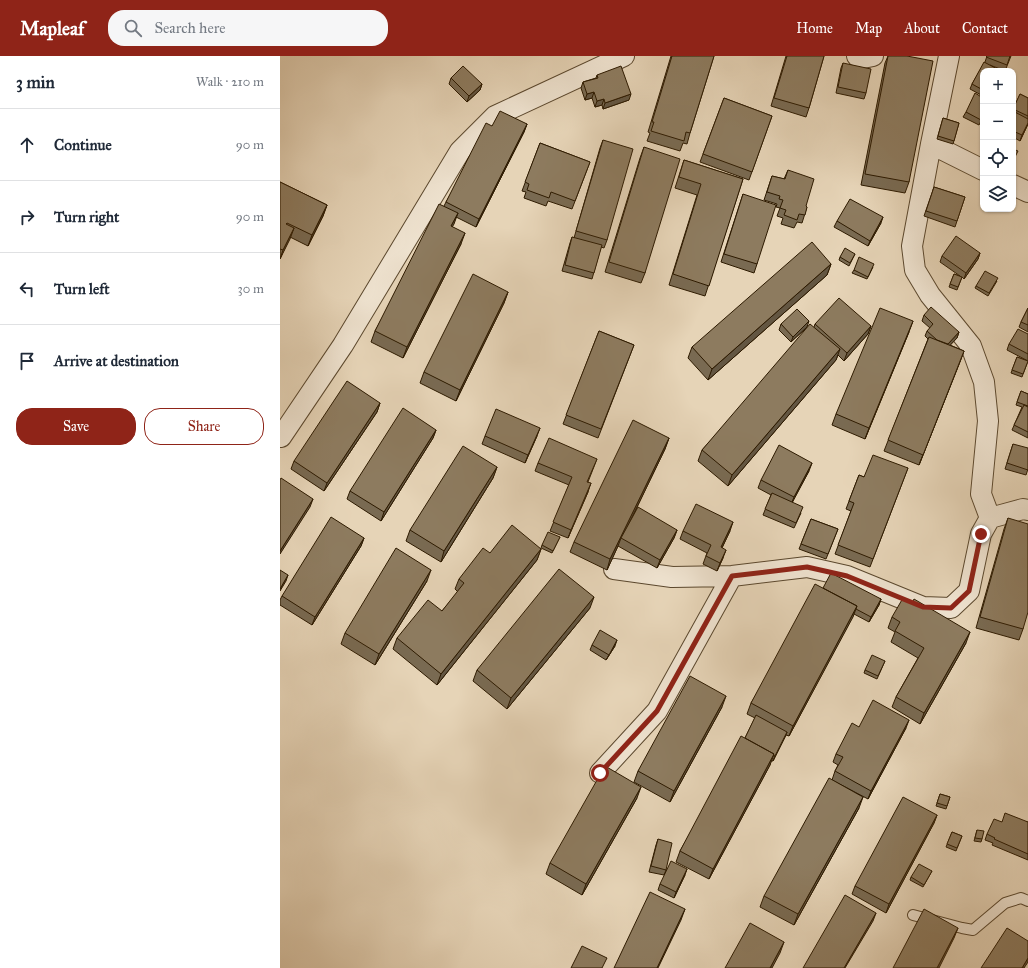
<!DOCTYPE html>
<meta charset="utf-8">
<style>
:root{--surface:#fff;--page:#f6f6f7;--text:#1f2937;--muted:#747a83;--line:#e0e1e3;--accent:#8f2418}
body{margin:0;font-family:"IM FELL Great Primer",serif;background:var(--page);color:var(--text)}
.controls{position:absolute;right:12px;top:12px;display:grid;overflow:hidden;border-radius:8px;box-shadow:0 1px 3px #0004}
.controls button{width:36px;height:36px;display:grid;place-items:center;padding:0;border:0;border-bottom:1px solid var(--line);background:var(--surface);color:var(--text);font:20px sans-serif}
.stop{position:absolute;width:12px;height:12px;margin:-9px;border:3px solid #8f2418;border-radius:50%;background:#fff}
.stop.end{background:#8f2418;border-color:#fff;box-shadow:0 1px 4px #0008}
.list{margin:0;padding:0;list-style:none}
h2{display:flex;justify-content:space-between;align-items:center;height:52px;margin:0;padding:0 16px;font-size:17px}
h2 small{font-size:13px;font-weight:400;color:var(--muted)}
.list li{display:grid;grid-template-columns:26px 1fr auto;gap:12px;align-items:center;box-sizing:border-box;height:72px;padding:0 16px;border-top:1px solid var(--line)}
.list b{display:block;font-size:15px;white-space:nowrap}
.list em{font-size:13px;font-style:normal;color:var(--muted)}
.actions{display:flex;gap:8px;padding:12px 16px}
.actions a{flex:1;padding:9px 0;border:1px solid var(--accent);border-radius:16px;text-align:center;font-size:14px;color:var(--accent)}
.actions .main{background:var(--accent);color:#fff}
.icon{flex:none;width:22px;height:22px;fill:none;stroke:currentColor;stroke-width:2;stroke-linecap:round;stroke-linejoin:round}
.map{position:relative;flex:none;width:748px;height:912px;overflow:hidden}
header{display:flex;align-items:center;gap:24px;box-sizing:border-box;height:56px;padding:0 20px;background:var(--accent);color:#fff}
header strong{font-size:19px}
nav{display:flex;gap:22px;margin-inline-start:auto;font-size:14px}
.search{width:280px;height:36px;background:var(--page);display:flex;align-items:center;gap:10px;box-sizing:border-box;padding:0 14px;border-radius:16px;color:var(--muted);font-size:15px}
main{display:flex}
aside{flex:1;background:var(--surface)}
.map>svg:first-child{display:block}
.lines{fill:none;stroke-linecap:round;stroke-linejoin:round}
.lane-casing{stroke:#5b482e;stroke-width:12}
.street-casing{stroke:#5b482e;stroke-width:22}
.lane{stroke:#efe3d0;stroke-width:10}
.street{stroke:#efe3d0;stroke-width:20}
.wall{fill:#796a52;stroke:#2d1a00}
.shaded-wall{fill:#635642;stroke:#2d1a00}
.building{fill:#8d7b5f;stroke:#2d1a00}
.route{stroke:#8f2418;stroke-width:5}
</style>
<header>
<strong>Mapleaf</strong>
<div class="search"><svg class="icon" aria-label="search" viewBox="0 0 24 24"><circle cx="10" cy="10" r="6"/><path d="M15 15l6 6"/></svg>Search here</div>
<nav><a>Home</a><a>Map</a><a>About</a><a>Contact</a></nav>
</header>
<main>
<aside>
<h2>3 min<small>Walk · 210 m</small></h2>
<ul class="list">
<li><svg class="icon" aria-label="ahead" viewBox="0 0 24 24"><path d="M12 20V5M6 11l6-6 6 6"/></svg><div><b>Continue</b></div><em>90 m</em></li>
<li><svg class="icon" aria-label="right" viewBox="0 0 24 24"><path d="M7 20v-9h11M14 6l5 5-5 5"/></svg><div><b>Turn right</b></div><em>90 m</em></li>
<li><svg class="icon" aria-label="left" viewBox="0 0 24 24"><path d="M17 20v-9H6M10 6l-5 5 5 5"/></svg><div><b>Turn left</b></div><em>30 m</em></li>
<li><svg class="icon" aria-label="arrive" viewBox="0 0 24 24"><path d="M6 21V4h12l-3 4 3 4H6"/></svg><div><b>Arrive at destination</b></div></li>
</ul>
<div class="actions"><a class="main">Save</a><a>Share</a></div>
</aside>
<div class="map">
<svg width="748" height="912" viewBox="0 0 748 912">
<rect width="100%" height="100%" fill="#e6d4b7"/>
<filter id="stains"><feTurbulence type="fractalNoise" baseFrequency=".005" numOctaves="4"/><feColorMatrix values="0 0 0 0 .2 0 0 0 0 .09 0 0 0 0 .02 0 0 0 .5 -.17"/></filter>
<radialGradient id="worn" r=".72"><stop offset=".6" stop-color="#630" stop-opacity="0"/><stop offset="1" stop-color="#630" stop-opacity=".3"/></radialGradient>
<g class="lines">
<defs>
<path id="lane" d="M633 859 682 872 693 874 725 847 741 842 748 845"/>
<path id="street" d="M577 0 583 2 593 0
M669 0 651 88 632 190 635 214 650 239 691 290 704 326 708 365 701 438 710 462
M651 88 703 114
M733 129 748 136
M1 381 63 289 180 95 215 60 344 0
M334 513 392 521 452 520 527 511 567 520 643 551 671 552 689 535 701 478 710 462 743 453 748 454
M320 717 377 655 452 520"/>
</defs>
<use href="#lane" class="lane-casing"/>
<use href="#street" class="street-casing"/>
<use href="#lane" class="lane"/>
<use href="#street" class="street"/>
</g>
<path class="wall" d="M391 0H434L410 77 407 88 403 87 400 95 367 85 370 77 368 76Z
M506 0H544L529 52 526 61 491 50Z
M608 0H627L629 126 625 137 581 129 605 7Z
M707 0H731L725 15 710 9 703 15V40L690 33 692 28 705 6Z
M563 7 586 37 584 43 556 37 561 12Z
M317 19 349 44 323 53 322 49 315 51 312 42 305 44 301 32 303 26 316 22Z
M171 22 202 28 200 34 187 46 169 28Z
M740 38 748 42V68L740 85 733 81V54Z
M444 42 492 60 469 124 420 106Z
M686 56 703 61 699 69 683 61Z
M663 62 679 67 673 88 657 83Z
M247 68 244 76 196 171 176 161 172 170 181 188 123 302 91 286 95 275 164 150 166 146 212 70Z
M323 84 327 184 324 192 321 191 312 223 282 215 290 187 292 181 294 182 320 92Z
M260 87 310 106 292 153 268 145 266 150 244 142 246 136 242 135Z
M364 91 365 217 361 227 325 216 360 102Z
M404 104 463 123 425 240 389 229 417 139 395 132Z
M508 114 526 150 527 151 522 167 517 166 514 172 501 168 503 162 497 160 500 152 496 151 497 148 484 144 492 120 504 123Z
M0 126 47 149 43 160 28 190 10 181 0 203Z
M654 131 685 141 675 171 644 160Z
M463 138 477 208 474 217 441 206Z
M557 165 601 167 588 190 554 171Z
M700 197 698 203 684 223 682 221 677 234 669 231 674 218 680 220 660 206 662 200Z
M575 198 569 210 559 204 560 201Z
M551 208 547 219 428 324 408 302 412 291Z
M593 211 587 223 572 217 574 214Z
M717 225 708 240 695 232 696 230Z
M228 236 224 247 176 345 140 327 144 316Z
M748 252V276L739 271 741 266Z
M644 259 679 276 677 282 670 289 684 295 639 409 604 395 648 283 645 280 647 275 650 272 642 265Z
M501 268 527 271 511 286 499 274Z
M535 268 591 270 588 278 564 305 558 299 556 304 448 430 418 405 422 394 534 271Z
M319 275 354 289 318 382 283 368Z
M629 276 585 383 552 369 556 358Z
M748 278V305L727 294 729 288Z
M737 301 748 305 742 321 731 317Z
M741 335 748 338V382L732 374 742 351 736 349Z
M100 347 97 356 44 435 11 413 14 405Z
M156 374 153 382 101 465 67 443 70 435Z
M205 380H257L245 407 202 388Z
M389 382 385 393 348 470 397 474 394 482 377 512 338 490 327 514 290 496 294 486Z
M733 388 748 413 746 419 725 413Z
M317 403 308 426V436L288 482 270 475 289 429 255 415 258 407Z
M217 411 213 422 161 506 126 485 130 474Z
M628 412 590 511 555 498 571 455 566 453 579 419 584 421Z
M529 415 512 446 521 457 514 472 483 459 491 439 478 432 481 424Z
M728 462 743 573 739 584 696 572 724 473Z
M531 463 558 473 546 503 519 493Z
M403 475H450L442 492 443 502 437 515 423 508 427 497 400 483Z
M280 481 272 497 261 492 262 489Z
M84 482 81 490 32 569 0 549V544L2 540Z
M261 493 257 504 157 629 113 593 117 582 162 555 178 536 175 533 179 523 210 497Z
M147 525 95 609 61 588 65 577Z
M543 532 601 543 599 549 589 566 574 558 509 680 506 679 493 705H491L490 709 429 823 396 806 400 795 465 682 475 662 467 658 471 647Z
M310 552 227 653 193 625 197 614Z
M612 561 686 587 640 668 612 651 616 641 638 602 611 586 615 576 608 572Z
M312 589 335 590 326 604 310 594Z
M605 605 597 623 584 617 585 614Z
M442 651 390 746 354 726 358 715Z
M579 671 626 672 588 743 552 724 555 715 558 709 553 706 556 698Z
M660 738 670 741 666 753 656 750Z
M357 742 302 839 266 818 270 807Z
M579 752 514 869 480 851 484 840Z
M657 759 654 767 606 857 572 838 575 830Z
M722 766H748V804L712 789 713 787 705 784 707 778Z
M697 774 702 783 701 786 694 785Z
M672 776 682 780 676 795 666 791Z
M378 783 386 814 384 819 369 816 376 789Z
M652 815 643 831 630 824 631 821Z
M405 819 394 842 378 834 380 828Z"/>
<path class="shaded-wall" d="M202 28 200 34 187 46 189 40Z
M314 36 312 42 305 44 307 38Z
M351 38 349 44 323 53 325 47Z
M324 43 322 49 315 51 317 45Z
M748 67V68L740 85 742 79Z
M247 68 244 76 196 171 199 163Z
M47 149 43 160 28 190 32 179Z
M178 157 174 168 167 180 171 170Z
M603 161 601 167 588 190 590 185Z
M14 172 10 183 0 203 3 194Z
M185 177 181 188 123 302 127 291Z
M700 197 698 203 684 223 686 217Z
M551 208 547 219 428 324 432 313Z
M228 236 224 247 176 345 180 334Z
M529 265 527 271 511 286 513 281Z
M633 265 629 276 585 383 589 372Z
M591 270 588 278 564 305 567 297Z
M679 276 677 282 663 297 665 291Z
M560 293 556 304 448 430 452 419Z
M684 295 680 306 639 409 643 399Z
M100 347 97 356 44 435 47 427Z
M260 372 257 380 245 407 248 399Z
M156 374 153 382 101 465 104 456Z
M389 382 385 393 342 482H341L338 490 327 514 330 503Z
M532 407 529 415 511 449 514 441Z
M217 411 213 422 161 506 164 495Z
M311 427 308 436 288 482 291 474Z
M33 443 30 451 0 498V495Z
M453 466 450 475 438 500 441 491Z
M397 474 394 482 377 512 380 504Z
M84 482 81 490 32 569 35 561Z
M261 493 257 504 157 629 161 618Z
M446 494 443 502 437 515 440 507Z
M151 514 147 525 95 609 99 598Z
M8 519 6 525 0 535V533Z
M314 541 310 552 227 653 231 642Z
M601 543 599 549 589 566 591 561Z
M577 550 573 561 509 680 513 670Z
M690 576 686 587 640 668 644 657Z
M337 584 335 590 326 604 329 599Z
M446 640 442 651 390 746 394 735Z
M629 664 626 672 588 743 591 735Z
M507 676 505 681 493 705 495 700Z
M494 698 490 709 429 823 433 813Z
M361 731 357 742 302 839 306 828Z
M583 741 579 752 514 869 518 858Z
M657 759 654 767 606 857 609 848Z
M407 813 405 819 394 842 396 836Z
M405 853 401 864 378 912H377Z
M596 857 593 865 565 912H564Z
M678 872 674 882 659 912H657Z
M504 886 500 897 492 912H490Z
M748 902V906L744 912H742Z"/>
<path class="building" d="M392 0H434L410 77 406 76 404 85 371 75 374 66H372Z
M507 0H544L529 52 494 42Z
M608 0H627L653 5 629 126 585 118Z
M707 0H730L727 9 706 1Z
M704 6 721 15H703V34L692 28Z
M563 7 591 13 586 37 558 31Z
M183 10 202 28 189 40 171 22Z
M341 10 351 38 325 47 324 43 317 45 314 36 307 38 303 26 318 22 317 19Z
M695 37 703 42V59L701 64 686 56Z
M740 38 748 42V60L733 53Z
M444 42 492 60 472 116 423 98Z
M220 55 247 68 199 163 166 146 206 67 212 70Z
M733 55 748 63V67L742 79 733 75Z
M663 62 679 67 674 85 658 80Z
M323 84 353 93 327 184 296 175Z
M260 87 310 106 295 145 271 136 269 142 247 134 249 128 245 126Z
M364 91 400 103 365 217 329 206Z
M733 93 738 95 733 105Z
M404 104 463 123 429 230 393 218 421 128 399 121Z
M508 114 534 123 526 150 527 151 525 159 519 158 517 164 504 159 506 154 500 152 503 144 499 143 500 140 487 136 492 120 505 123Z
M0 126 47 149 32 179 7 167 6 168 14 172 3 194 0 193Z
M654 131 685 141 677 165 646 155Z
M463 138 496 149 477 208 444 198Z
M570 143 603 161 590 185 557 165Z
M159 148 178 157 171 170 185 177 127 291 95 275Z
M676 180 700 197 686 217 662 200Z
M292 181 322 189 314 217 285 209Z
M532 186 551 208 432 313 412 291Z
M565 192 575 198 570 207 560 201Z
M579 201 594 208 588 221 574 214Z
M705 215 718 222 709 237 696 230Z
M193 218 228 236 180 334 144 316Z
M674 218 682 221 678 231 670 228Z
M559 242 591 270 567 297 535 268Z
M651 251 679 276 668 288 657 284 647 275 653 268 644 259Z
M600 252 633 265 589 372 556 358Z
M748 252V269L741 266Z
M517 253 529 265 513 281 501 268Z
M530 268 560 293 452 419 422 394Z
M738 273 748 278V298L729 288Z
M319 275 354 289 321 373 286 359Z
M649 281 684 295 643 399 608 384Z
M737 301 748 305 743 318 732 314Z
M67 325 100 347 47 427 14 405Z
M741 335 748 338V350L737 346Z
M744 349 748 351V376L734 369Z
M123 352 156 374 104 456 70 435Z
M216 353 260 372 248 399 205 380Z
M353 364 389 382 330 503 294 486Z
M269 382 317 403 307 426 311 427 291 474 273 466 292 421 258 407Z
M733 388 748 392V414L727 407Z
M499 389 532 407 514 441 481 424Z
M183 390 217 411 164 495 130 474Z
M593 399 628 412 593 503 558 489 574 447 569 445 579 419 584 421Z
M1 422 33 443 0 495V424Z
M492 437 523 451 516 467 485 453Z
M416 448 453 466 441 491 446 494 440 507 426 500 431 489 403 475Z
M358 451 397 474 380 504 341 482Z
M51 461 84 482 35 561 2 540Z
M728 462 748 468V556L743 573 700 561Z
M531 463 558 473 548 498 521 488Z
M232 469 261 493 161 618 117 582 148 544 162 555 184 527 179 523 203 492 210 497Z
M268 476 280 481 273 495 262 489Z
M116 492 151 514 99 598 65 577Z
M279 513 314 541 231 642 197 614Z
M0 514 8 519 0 533Z
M551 517 601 543 591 561 576 553 577 550 543 532Z
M535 528 577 550 513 670 471 647Z
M623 542 632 547 634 543 690 576 644 657 616 641 644 592 615 575 620 566 612 561Z
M320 574 337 584 329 599 312 589Z
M592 599 605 605 598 620 585 614Z
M410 620 446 640 394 735 358 715Z
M593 644 629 664 591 735 555 715 563 701 556 698 572 667 579 671Z
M476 659 507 676 495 700 493 699 494 698 465 682Z
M461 680 494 698 433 813 400 795Z
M325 710 361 731 306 828 270 807Z
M549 722 583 741 518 858 484 840Z
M660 738 670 741 667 750 657 747Z
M623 741 657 759 609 848 575 830Z
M725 757 748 766V798L714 783 715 782 707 778 714 763 722 766Z
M697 774 704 775 702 783 695 782Z
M672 776 682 780 677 792 667 788Z
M378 783 392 787 386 814 371 810Z
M391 805 407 813 396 836 380 828Z
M639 808 652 815 644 829 631 821Z
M370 836 405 853 377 912H334Z
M565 839 596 857 564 912H523Z
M644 853 678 872 657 912H613Z
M470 867 504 886 490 912H445Z
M727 872 748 885V902L742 912H701Z
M302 890 327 902 322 912H291Z"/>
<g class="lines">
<path class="route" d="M320 717 377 655 452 520 527 511 567 520 643 551 671 552 689 535 701 478"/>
</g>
<rect width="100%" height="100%" filter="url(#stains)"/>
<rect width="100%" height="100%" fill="url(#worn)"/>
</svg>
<div class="controls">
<button>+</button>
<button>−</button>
<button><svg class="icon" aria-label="locate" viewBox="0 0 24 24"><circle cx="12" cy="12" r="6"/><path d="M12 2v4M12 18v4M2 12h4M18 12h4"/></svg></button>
<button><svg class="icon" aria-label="layers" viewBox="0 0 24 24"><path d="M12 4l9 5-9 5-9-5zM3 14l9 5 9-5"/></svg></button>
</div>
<div class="stop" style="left:320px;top:717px"></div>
<div class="stop end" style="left:701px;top:478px"></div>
</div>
</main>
